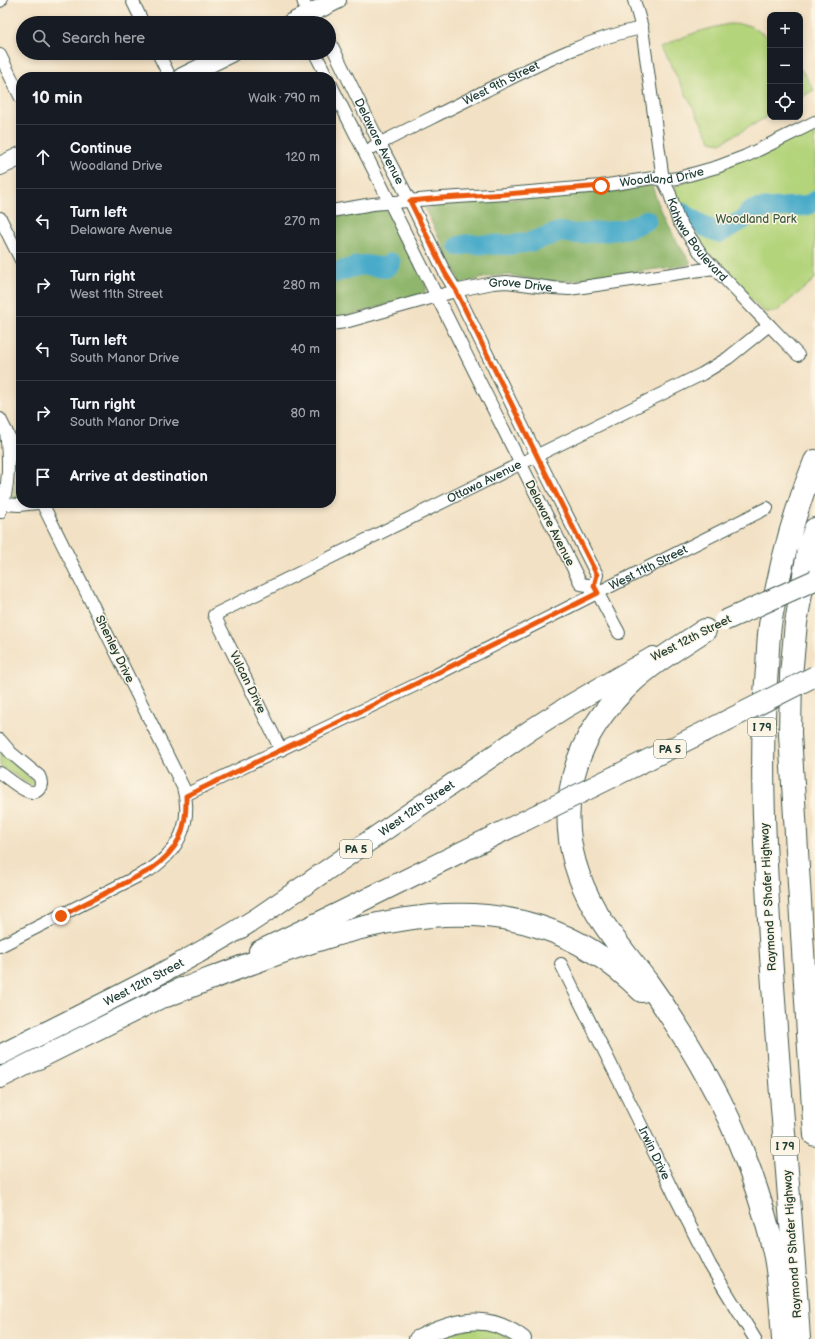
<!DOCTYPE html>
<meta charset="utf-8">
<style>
:root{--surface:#171b24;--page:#20242c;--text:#f1f3f6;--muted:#9ea1a6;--line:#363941}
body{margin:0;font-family:"Balsamiq Sans",sans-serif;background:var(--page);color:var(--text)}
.controls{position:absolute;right:12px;top:12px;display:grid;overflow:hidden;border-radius:8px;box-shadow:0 2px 6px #0003}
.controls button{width:36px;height:36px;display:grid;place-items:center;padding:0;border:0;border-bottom:1px solid var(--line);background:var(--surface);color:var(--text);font:20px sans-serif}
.stop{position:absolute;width:12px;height:12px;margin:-9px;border:3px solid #ea580c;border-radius:50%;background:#fff}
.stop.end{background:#ea580c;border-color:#fff;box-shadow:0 1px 4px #0008}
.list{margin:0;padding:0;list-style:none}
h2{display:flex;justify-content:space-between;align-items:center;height:52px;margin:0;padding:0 16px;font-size:17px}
h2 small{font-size:13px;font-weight:400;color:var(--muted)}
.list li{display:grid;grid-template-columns:26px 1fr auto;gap:12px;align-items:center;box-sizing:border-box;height:64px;padding:0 16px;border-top:1px solid var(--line)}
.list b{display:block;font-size:15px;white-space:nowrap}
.list p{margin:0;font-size:13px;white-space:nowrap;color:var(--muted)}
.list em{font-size:13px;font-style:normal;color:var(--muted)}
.icon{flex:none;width:22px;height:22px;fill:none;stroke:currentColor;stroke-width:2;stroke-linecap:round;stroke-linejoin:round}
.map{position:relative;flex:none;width:815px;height:1339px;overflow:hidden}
.search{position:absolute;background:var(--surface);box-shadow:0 2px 6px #0003;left:16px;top:16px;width:320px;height:44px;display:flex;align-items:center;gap:10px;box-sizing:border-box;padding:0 14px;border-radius:22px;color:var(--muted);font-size:15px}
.panel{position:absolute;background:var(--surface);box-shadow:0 2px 6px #0003;left:16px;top:72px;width:320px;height:436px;border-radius:16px}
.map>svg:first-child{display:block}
.green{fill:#b4d47c;stroke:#6a8858}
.forest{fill:#8fb66c;stroke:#577a50}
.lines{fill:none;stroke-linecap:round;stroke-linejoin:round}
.river{stroke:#4aabc9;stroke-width:20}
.minor-casing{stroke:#3f564a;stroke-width:14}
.tertiary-casing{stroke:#3f564a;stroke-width:18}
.secondary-casing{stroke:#3f564a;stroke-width:20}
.primary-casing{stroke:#3f564a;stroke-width:22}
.motorway-casing{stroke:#3f564a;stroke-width:24}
.minor{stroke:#fff;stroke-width:12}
.tertiary{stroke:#fff;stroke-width:16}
.secondary{stroke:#fff;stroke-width:18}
.primary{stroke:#fff;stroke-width:20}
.motorway{stroke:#fff;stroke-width:22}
.primary-bridge-casing{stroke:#3f564a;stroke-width:22;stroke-linecap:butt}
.primary-bridge{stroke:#fff;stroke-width:20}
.route{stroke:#ea580c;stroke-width:5}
.labels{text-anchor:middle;stroke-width:3;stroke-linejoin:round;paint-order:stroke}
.shield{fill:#fcf5e5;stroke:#617469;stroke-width:1}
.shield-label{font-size:11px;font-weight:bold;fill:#1f3d34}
.street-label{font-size:12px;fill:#1f3d34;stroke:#fcf5e5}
.park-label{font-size:12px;fill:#3d5b42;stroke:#fcf5e5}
</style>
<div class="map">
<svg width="815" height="1339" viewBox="0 0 815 1339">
<rect width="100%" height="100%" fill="#fcf5e5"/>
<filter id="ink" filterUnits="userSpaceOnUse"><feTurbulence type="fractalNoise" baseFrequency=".025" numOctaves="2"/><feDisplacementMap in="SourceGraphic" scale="8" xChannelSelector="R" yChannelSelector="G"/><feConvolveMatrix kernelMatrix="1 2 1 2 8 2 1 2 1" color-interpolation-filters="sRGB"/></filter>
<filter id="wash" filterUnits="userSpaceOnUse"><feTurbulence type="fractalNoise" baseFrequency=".012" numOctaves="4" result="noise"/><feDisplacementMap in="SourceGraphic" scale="16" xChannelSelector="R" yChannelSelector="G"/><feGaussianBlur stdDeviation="0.9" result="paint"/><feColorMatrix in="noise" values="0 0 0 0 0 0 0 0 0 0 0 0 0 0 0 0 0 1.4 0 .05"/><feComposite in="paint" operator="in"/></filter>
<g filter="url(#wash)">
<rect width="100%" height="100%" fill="#f2e1c4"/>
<path class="green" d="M729 24 748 25 770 38V115L721 143 711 141 661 47C683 36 704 29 729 24Z
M800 68 805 75 814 90 800 98Z
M815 128V279L776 312H764L706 252 686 223 675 193V187L682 183Z
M16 469 21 476V500L15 499 14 497Z
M0 752C7 760 33 778 34 784L32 786 29 785 15 775 0 766Z
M476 1326 496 1331 511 1339H429Z"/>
<path class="forest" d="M652 185C660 213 673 238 690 261V264L687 265 560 282 538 281 511 275 491 276 461 284H459L458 276 425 209 437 205 461 202 533 198Z
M386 209 426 286V290L423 294 358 313 331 319V218L349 213Z"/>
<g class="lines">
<path class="river" d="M683 213 705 227 720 233 744 219 749 212 756 209 806 206 815 201
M459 246 468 244 508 245 531 242 559 232 576 234 612 231 629 228 647 220
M331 274 357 266 365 265 385 268 391 263"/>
</g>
</g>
<g filter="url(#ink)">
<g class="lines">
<defs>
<g id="minor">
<path d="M132 0 143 23"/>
<path d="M303 0 310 22"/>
<path id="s1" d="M634 0 642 28 663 180 670 194 678 220 702 255 798 355"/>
<path d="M0 1 1 0"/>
<path id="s2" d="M329 40 380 144 410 201 445 273 456 291 541 464 597 575 594 586 581 584 331 85"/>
<path d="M158 53 170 77"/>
<path d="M315 53 327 77"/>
<path d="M0 55 21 98"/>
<path id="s3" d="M373 147C410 128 448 110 485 91 535 66 586 39 642 28"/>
<path id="s4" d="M331 211 373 204 442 198 506 194 601 186 653 178 663 180 678 178 717 167 746 156 815 122"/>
<path d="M0 218 21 260"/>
<path id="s5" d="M331 324 345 322 459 290 493 283 507 282 553 288 569 289 714 268"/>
<path d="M0 419 21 461"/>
<path d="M3 504 19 505 37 503"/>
<path d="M0 512C10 486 9 459 6 431"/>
<path d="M594 586 619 633"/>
<path d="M0 740 11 753 39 776C41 780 42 785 39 789 30 800 9 778 0 773"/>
<path id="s6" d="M281 750 214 615C377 535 539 454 702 374L728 358 769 325"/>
<path id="s7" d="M185 795 424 681 587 598 767 508"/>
<path d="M0 946 150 870C179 850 193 822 183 787L42 503"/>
<path id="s8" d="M561 964 639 1121 677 1200 710 1265 755 1339"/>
</g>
<path id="tertiary" d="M417 1339C454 1321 487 1311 523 1339"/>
<path id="secondary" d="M291 23 337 0
M182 77 231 53
M0 166 21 156"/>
<g id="primary">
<path d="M617 775 724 722"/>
<path d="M259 951 338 913 522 822"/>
<path id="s9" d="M0 1055C87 1011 175 970 257 918L532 729 565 708 653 657"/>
<path d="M0 1078 181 988"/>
</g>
<path id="motorway" d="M815 529 809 546 796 623 791 675 790 734 808 1034 815 1135
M705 630C679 647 651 664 629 685 563 747 550 832 595 910 610 936 630 959 648 983 670 1014 691 1047 709 1080 738 1131 763 1200 775 1257 780 1284 781 1312 783 1339
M166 996C321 937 502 850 642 991
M799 1339C791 1206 778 1073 770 939 765 848 759 759 767 668 768 652 768 635 771 619 780 564 794 512 815 461"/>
</defs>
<use href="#minor" class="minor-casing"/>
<use href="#tertiary" class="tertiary-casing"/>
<use href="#secondary" class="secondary-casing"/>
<use href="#primary" class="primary-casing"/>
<use href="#motorway" class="motorway-casing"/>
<use href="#minor" class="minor"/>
<use href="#tertiary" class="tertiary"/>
<use href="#secondary" class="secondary"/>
<use href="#primary" class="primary"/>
<use href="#motorway" class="motorway"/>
<defs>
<path id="primary-bridge" d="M724 621 815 580
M724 722 815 676
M522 822 617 775"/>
</defs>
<use href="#primary-bridge" class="primary-bridge-casing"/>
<use href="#primary-bridge" class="primary-bridge"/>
</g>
</g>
<g class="lines" filter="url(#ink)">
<path class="route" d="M61 916 150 870C179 850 187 830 186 796L339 722 598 593 594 586 597 575 541 464 456 291 445 273 410 201 442 198 506 194 601 186"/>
</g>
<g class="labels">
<g class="shield">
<rect x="748" y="718" width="28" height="18" rx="3"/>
<rect x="654" y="740" width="32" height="18" rx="3"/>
<rect x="340" y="840" width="32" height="18" rx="3"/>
<rect x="771" y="1137" width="28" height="18" rx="3"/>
</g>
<g class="shield-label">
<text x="762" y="731">I 79</text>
<text x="670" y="753">PA 5</text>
<text x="356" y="853">PA 5</text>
<text x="785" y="1150">I 79</text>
</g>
<g class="street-label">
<text dy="4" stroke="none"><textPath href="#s3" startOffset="143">West 9th Street</textPath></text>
<text dy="4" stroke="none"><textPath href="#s2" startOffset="113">Delaware Avenue</textPath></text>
<text dy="4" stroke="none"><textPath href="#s4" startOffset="333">Woodland Drive</textPath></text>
<text dy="4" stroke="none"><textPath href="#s1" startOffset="252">Kahkwa Boulevard</textPath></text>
<text dy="4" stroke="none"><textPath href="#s5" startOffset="195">Grove Drive</textPath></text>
<text dy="4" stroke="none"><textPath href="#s6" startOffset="452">Ottawa Avenue</textPath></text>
<text transform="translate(550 523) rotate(63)" y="4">Delaware Avenue</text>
<text dy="4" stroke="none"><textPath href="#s7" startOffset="516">West 11th Street</textPath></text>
<text transform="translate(691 638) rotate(-27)" y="4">West 12th Street</text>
<text transform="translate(115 649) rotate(64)" y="4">Shenley Drive</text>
<text transform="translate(248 682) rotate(64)" y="4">Vulcan Drive</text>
<text dy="4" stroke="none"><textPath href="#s9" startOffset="485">West 12th Street</textPath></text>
<text transform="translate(768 897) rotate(-93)" y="4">Raymond P Shafer Highway</text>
<text dy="4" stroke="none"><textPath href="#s9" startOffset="161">West 12th Street</textPath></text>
<text dy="4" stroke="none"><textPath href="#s8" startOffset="211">Irwin Drive</textPath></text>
<text transform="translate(792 1244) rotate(-94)" y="4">Raymond P Shafer Highway</text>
</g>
<g class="park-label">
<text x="756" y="223">Woodland Park</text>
</g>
</g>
</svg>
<div class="controls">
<button>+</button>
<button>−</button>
<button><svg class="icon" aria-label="locate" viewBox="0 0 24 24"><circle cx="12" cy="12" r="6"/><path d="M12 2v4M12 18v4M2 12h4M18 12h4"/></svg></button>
</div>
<div class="stop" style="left:601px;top:186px"></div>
<div class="stop end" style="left:61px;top:916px"></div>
<div class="search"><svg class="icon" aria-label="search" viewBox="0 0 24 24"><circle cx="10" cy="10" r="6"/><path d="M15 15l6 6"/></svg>Search here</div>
<section class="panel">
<h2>10 min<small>Walk · 790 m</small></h2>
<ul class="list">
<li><svg class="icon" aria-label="ahead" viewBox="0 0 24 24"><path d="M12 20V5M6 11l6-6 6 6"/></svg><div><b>Continue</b><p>Woodland Drive</p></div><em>120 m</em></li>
<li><svg class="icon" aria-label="left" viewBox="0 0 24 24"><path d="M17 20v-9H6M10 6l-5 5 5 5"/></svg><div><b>Turn left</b><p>Delaware Avenue</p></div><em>270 m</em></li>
<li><svg class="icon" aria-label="right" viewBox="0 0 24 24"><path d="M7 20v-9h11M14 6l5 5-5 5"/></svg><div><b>Turn right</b><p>West 11th Street</p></div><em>280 m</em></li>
<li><svg class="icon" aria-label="left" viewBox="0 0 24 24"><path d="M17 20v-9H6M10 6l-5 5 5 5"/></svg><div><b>Turn left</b><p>South Manor Drive</p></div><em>40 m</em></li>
<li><svg class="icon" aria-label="right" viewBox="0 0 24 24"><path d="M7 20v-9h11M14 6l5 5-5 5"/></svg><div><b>Turn right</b><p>South Manor Drive</p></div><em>80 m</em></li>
<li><svg class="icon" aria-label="arrive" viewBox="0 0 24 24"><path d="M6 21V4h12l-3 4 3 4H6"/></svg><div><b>Arrive at destination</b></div></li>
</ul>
</section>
</div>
